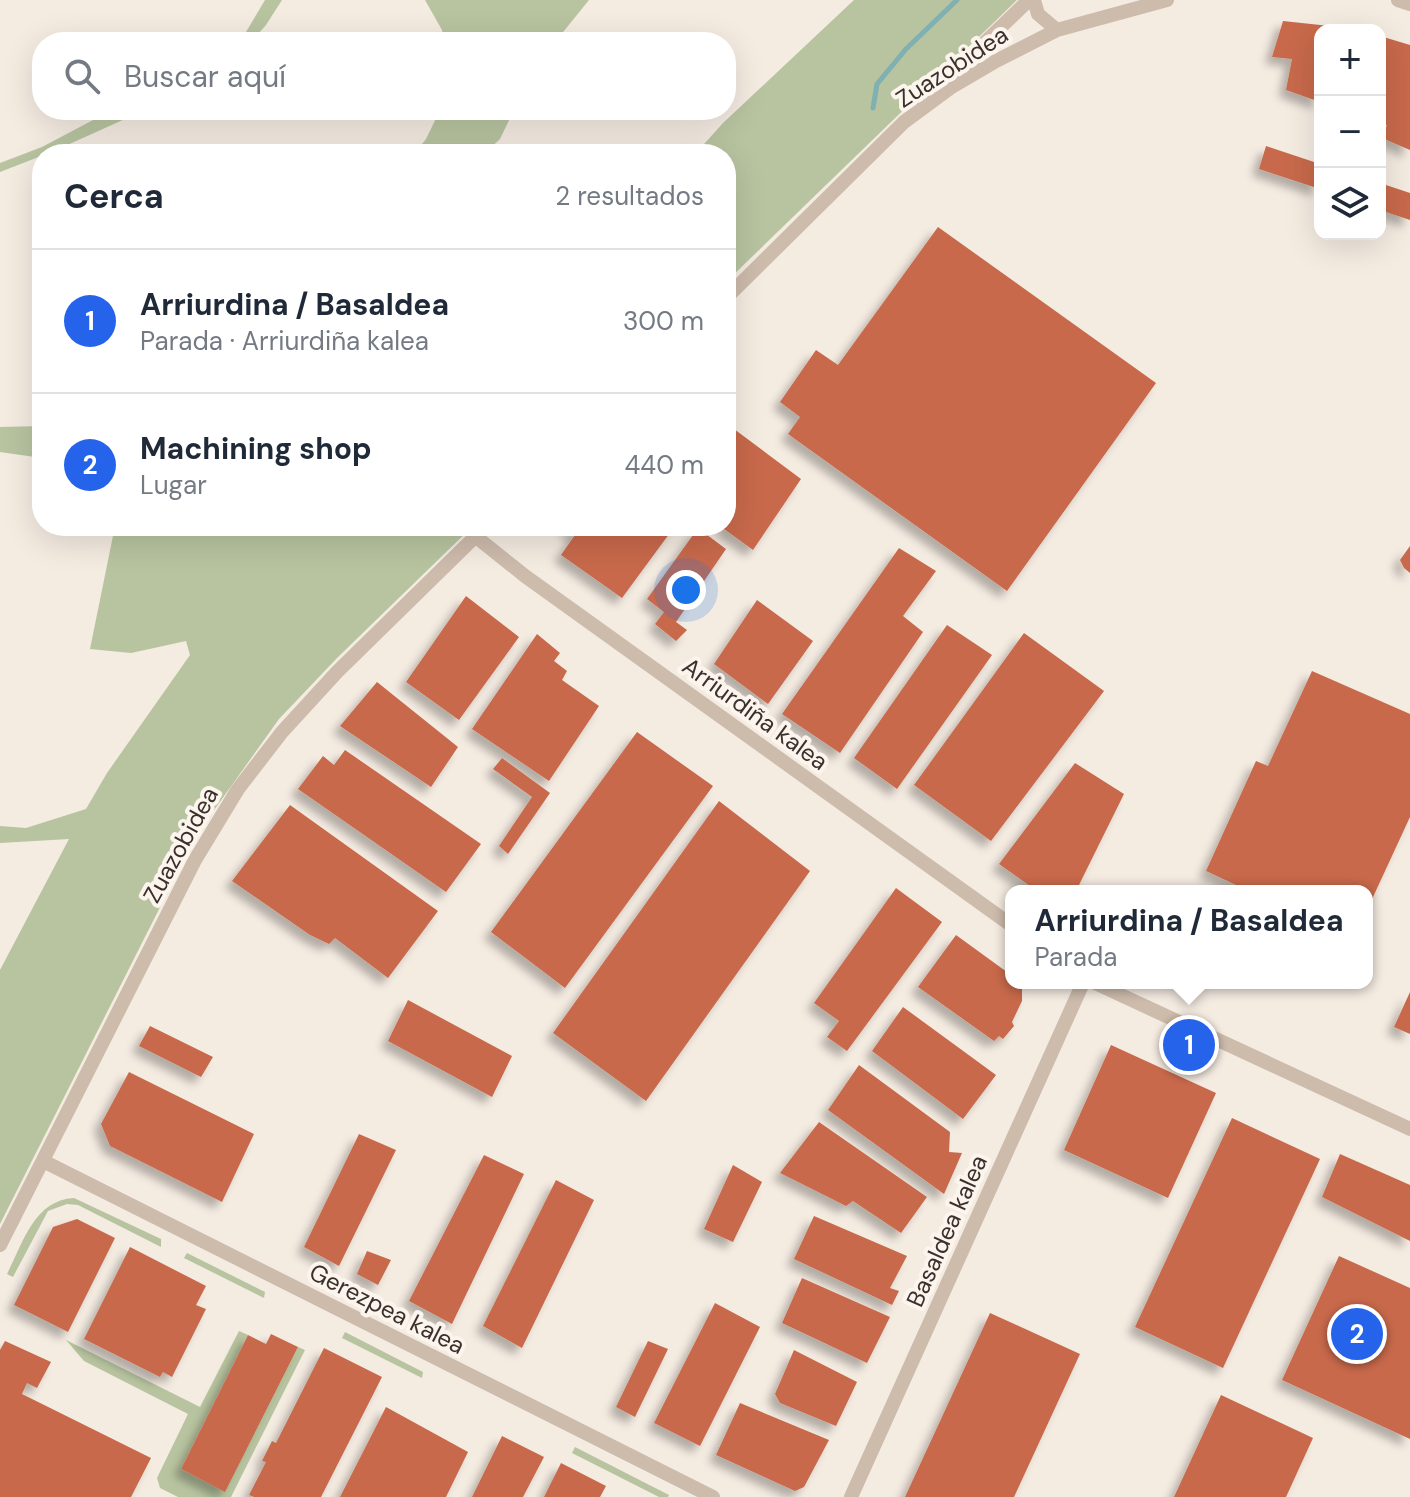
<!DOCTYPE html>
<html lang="es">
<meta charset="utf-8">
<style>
:root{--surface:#fff;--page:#f2f2f3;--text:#1f2937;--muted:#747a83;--line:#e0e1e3;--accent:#2563eb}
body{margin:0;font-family:"DM Sans",sans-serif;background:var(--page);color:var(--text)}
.controls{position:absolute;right:24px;top:24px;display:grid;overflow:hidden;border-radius:16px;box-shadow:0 8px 32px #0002}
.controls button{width:72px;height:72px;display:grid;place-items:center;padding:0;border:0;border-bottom:2px solid var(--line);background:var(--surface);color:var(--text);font:40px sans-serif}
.you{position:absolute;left:686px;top:590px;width:28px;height:28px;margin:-20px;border:6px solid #fff;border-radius:50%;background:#1a73e8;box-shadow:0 0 0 12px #1a73e833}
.badge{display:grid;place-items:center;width:52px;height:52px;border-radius:50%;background:var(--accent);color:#fff;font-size:26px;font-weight:700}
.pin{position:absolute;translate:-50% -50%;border:4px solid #fff;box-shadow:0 2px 8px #0006}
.popup{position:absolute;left:1005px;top:885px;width:368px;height:104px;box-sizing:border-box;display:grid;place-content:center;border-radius:16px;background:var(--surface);filter:drop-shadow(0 2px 6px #0005);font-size:26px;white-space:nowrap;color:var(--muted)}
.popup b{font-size:30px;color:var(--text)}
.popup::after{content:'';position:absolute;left:50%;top:100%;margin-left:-16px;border:16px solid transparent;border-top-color:var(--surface)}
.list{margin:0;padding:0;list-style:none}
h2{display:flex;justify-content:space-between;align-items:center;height:104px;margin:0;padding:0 32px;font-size:34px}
h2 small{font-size:26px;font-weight:400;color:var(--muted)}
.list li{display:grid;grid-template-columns:52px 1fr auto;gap:24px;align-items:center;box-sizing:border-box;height:144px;padding:0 32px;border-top:2px solid var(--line)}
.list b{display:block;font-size:30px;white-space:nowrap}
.list p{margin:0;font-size:26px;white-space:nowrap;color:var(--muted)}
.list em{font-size:26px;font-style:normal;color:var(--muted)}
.icon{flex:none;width:44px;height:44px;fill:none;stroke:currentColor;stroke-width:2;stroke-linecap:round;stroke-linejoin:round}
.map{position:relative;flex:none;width:1410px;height:1497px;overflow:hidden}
.search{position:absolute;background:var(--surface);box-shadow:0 8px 32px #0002;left:32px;top:32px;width:704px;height:88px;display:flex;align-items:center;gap:20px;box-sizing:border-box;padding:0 28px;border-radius:32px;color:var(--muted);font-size:30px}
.panel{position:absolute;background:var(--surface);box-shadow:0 8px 32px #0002;left:32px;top:144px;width:704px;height:392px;border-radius:32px}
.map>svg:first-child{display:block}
.green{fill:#b8c4a0}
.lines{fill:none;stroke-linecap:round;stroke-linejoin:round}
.stream{stroke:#7fb0b2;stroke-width:5}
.building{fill:#c8694b;filter:url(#shadow)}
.minor{stroke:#cdbbac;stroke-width:14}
.labels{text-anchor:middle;stroke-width:8;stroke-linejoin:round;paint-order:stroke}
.street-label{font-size:24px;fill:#3b302b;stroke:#fbf5ee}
</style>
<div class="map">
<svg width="1410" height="1497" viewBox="0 0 1410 1497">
<defs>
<filter id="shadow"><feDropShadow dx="-7" dy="7" stdDeviation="4" flood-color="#0004"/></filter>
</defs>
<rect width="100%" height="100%" fill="#f4ebe1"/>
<path class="green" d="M265 0H282L266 25 251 42H235L243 37Z
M425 0H589L555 42H443L442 30Z
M854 0H1017L726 282V154H695L723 123Z
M112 110H145L54 151 0 172V163L42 147Z
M440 110H514L500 139 484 154H414L426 139Z
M42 426V458L0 452V427Z
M115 526H473L337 658 279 719 197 834 0 1224V970L69 839 0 843V826L26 828 86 809 107 773 190 655 186 641 131 653 90 649Z
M74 1198 161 1239V1247L78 1205 67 1204 48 1211 13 1277 7 1274C23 1243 34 1200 74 1198Z
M187 1253 265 1292 264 1298 184 1258Z
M239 1331 248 1335 181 1469 225 1491 298 1347 305 1350 231 1497H178L160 1488 157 1478 188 1414 84 1361 66 1340 200 1407Z
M345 1332 423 1372 422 1378 342 1338Z
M575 1447 669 1495 668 1497H659L572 1453Z"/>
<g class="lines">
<path class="stream" d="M873 108 877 84 906 49 957 0"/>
</g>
<path class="building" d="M1283 21 1348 28V30H1320V102L1286 90 1292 59 1272 57Z
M1380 36 1410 45V150L1382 138 1387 125 1380 123Z
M1266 146 1320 164V189L1259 169Z
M1380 183 1410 193V220L1380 210Z
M938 227 1156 383 1007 591 788 434 800 417 780 402 816 350 838 365Z
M726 423 801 479 753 550 720 526H726Z
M564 526H675L622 598 561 555 575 535Z
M698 528 726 549 676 622 687 630 676 641 655 624 664 612 647 599Z
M1410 546V573L1404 568 1400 560Z
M899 548 936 571 903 616 923 632 840 753 782 714Z
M466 596 519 637 459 720 406 682Z
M757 600 813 641 768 704 714 664Z
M947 625 992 655 897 789 854 758Z
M1024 633 1104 691 991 841 914 785Z
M537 634 560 653 554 661 567 671 562 680 599 706 549 781 472 729Z
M1312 671 1410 714V817L1367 910V891H1249L1206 871 1256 761 1268 766Z
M377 682 458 747 431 787 340 726Z
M637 732 713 786 565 988 491 932Z
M345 750 481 844 446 892 298 789 323 756 334 765Z
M502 758 550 793 508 854 499 846 532 797 493 769Z
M1075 763 1124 794 1076 891H1037L999 864Z
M719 801 810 871 646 1101 553 1033Z
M290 805 438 911 388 978 335 938 329 944 310 935 232 881Z
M896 888 942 922 847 1051 827 1037 839 1021 814 1003Z
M956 935 1011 975V983H1022V1001L1012 1022 1014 1026 1003 1039 999 1036 994 1041 918 987Z
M1410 992V1034L1394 1027Z
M408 1000 512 1056 492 1097 388 1041Z
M903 1007 996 1075 963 1119 872 1051Z
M150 1026 213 1057 201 1077 139 1046Z
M1111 1045 1216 1093 1168 1198 1064 1150Z
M859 1065 950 1132 949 1152 962 1153 944 1194 828 1110Z
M129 1072 254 1134 222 1202 110 1146 101 1124Z
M1232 1118 1320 1159 1223 1368 1135 1327Z
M819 1122 927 1197 901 1233 853 1201 846 1206 780 1173Z
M359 1134 396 1150 339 1266 304 1247Z
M1340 1154 1410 1185V1241L1322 1197Z
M484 1155 524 1174 452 1324 409 1301Z
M733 1165 762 1182 733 1242 704 1229Z
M556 1180 594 1200 522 1348 483 1326Z
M814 1216 907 1256 890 1288 899 1291 892 1305 794 1259Z
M77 1219 115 1238 68 1332 14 1305 53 1227Z
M130 1247 206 1286 196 1305 206 1309 172 1377 163 1372 160 1377 84 1339Z
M367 1251 391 1260 378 1285 357 1274Z
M1339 1256 1410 1288V1439L1282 1380Z
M802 1278 890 1317 867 1363 782 1323Z
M715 1303 760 1327 700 1446 654 1423Z
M990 1313 1080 1354 1014 1497H905Z
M271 1334 298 1347 225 1492 181 1469 248 1335 266 1344Z
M5 1341 51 1362 37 1388 27 1383 22 1394 151 1458 131 1497H0V1350Z
M648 1341 668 1349 635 1417 616 1407Z
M324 1348 382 1377 321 1497H254L249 1495 266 1462 262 1461 272 1441 276 1443Z
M794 1350 857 1382 836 1426 780 1403 775 1394Z
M1221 1395 1313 1438 1286 1497H1174Z
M740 1403 829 1440 804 1487 795 1491 716 1455Z
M386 1407 468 1452 446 1497H340Z
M502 1436 544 1457 523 1497H472Z
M561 1463 606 1486 600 1497H544Z"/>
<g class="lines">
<path class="minor" d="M1034 0 1038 14 1057 30
M1398 0 1410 4
M929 96 1029 0
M726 298 904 122 950 88 996 61 1057 30 1167 0
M475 536 525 576 1011 925
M1095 983 1410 1129
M43 1161 713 1497
M0 1245 195 860 238 789 282 732 337 672 486 526
M851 1497 1083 983"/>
</g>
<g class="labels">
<g class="street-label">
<text transform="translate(952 67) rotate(-33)" y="8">Zuazobidea</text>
<text transform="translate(755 714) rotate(36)" y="8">Arriurdiña kalea</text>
<text transform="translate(181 845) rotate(-61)" y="8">Zuazobidea</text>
<text transform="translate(947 1231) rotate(-66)" y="8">Basaldea kalea</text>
<text transform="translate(387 1309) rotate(27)" y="8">Gerezpea kalea</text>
</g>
</g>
</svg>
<div class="controls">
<button>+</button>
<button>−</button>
<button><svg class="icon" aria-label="layers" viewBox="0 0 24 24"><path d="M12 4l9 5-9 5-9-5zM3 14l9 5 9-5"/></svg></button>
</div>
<div class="you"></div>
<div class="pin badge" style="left:1189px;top:1045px">1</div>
<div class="popup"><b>Arriurdina / Basaldea</b>Parada</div>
<div class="pin badge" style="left:1357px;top:1334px">2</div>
<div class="search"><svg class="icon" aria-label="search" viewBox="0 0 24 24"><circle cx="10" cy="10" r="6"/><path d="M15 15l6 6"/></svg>Buscar aquí</div>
<section class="panel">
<h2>Cerca<small>2 resultados</small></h2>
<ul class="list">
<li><span class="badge">1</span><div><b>Arriurdina / Basaldea</b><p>Parada · Arriurdiña kalea</p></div><em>300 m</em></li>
<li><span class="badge">2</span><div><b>Machining shop</b><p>Lugar</p></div><em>440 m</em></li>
</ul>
</section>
</div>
